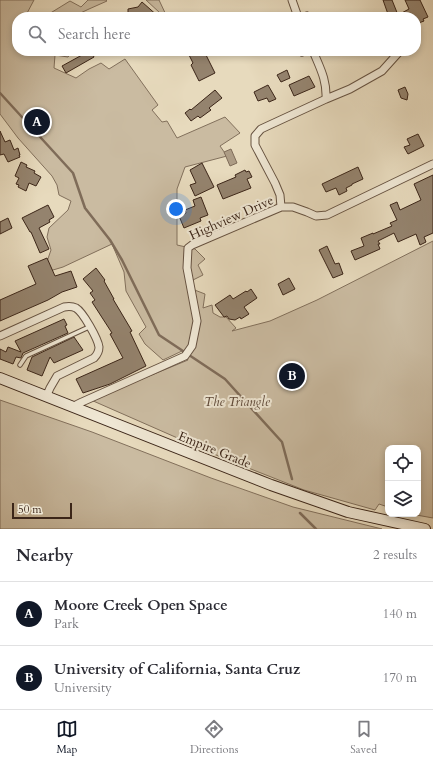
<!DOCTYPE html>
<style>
:root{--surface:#fff;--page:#f2f2f3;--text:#2b2b33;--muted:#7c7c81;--line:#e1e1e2;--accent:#111827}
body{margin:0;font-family:Cardo,serif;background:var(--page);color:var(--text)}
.controls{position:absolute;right:12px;bottom:12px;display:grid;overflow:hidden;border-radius:8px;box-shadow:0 2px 6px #0003}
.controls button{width:36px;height:36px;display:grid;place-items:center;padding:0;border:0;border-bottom:1px solid var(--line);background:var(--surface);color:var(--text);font:20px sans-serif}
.scale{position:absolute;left:12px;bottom:10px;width:60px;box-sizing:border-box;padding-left:4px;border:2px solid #3b2518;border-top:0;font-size:11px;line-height:14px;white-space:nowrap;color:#3b2518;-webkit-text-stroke:3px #efe7d4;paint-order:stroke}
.you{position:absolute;left:176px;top:209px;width:14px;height:14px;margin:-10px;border:3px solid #fff;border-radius:50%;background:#1a73e8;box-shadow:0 0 0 6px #1a73e833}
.badge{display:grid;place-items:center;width:26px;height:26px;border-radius:50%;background:var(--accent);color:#fff;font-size:13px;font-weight:700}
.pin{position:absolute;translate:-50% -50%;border:2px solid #fff;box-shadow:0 1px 4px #0006}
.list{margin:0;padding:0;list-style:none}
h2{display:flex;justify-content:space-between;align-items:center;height:52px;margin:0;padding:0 16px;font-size:17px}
h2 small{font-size:13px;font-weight:400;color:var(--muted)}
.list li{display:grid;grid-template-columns:26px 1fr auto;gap:12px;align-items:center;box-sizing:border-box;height:64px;padding:0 16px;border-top:1px solid var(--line)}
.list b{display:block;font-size:15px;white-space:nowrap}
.list p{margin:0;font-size:13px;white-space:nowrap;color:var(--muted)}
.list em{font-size:13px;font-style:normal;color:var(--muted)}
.icon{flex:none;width:22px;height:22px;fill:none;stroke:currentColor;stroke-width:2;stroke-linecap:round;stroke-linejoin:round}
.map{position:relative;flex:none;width:433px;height:529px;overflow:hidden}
.search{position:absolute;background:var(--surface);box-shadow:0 2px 6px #0003;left:12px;right:12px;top:12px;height:44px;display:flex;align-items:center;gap:10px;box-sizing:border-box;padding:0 14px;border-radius:16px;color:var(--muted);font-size:15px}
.sheet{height:180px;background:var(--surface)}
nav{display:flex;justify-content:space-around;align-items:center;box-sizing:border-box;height:56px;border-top:1px solid var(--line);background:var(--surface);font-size:11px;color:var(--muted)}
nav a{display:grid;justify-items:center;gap:2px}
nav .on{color:var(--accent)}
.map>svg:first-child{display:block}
.green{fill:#cabba1;stroke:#82705c}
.water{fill:#ad9c85;stroke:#7f6c59}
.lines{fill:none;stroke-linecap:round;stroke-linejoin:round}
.stream{stroke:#7f6c59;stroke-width:2.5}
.building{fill:#94836e;stroke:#3b2518}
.lane-casing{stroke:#665241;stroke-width:5.5}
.street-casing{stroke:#665241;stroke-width:9}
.secondary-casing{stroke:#3b2518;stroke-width:12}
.lane{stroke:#efe7d4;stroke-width:3.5}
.street{stroke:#efe7d4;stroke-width:7}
.secondary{stroke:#efe7d4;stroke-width:10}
.labels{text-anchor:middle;stroke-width:4;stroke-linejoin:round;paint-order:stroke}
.street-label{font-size:13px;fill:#3b2518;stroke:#efe7d4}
.park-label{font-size:13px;font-style:italic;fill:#5f4a3a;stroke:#efe7d4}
</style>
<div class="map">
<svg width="433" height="529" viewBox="0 0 433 529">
<rect width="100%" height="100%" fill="#e7dabd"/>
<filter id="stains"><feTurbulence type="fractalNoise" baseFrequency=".005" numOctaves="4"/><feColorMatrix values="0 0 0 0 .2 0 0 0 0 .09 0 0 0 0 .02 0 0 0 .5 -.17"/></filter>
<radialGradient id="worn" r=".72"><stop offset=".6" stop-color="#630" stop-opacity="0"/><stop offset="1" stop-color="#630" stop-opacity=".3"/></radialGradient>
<path class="green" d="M0 0H34L25 17H17V51H73L68 57 55 55 54 68 76 78 89 69 101 63 109 69 125 59 158 105 152 110 162 122 167 121 177 138 225 117 240 133 220 146 227 156 185 167 177 189V245L195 249 205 259 198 265 203 275 193 280 192 289 205 294 203 308 212 305 213 313 220 317H226L236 328 232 331 270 321 317 300 433 241V518L411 514H418V448H388V507L379 504 375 510 304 490 223 458 91 400 188 360 182 351 163 360 145 344 139 334 146 327 126 291 124 272 112 244 63 267 43 273 51 250 47 237 49 228 68 210 71 201 59 195 57 185 52 176 18 138 0 114Z
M88 0H106L107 1 89 9 72 17H41H44L70 1 81 7Z
M146 0H159L167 17 160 13Z
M0 400 92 432 211 478 293 507 382 529H0Z"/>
<path class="water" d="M231 149 237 163 230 166 224 152Z"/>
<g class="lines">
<path class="stream" d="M0 93 73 173 85 208 110 240 122 260 159 335 225 379 282 442 292 479
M300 513 316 529"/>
</g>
<path class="building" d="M383 0H392L398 15 409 9 405 0H420L428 17 423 19 424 21 416 24V17H389Z
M142 2 159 17H128V9L138 7Z
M86 51H91L94 57 66 73 62 66 82 55 81 54Z
M187 51H204L215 73 199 81 191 65 193 63Z
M287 70 290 78 281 82 277 75Z
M309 76 315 87 294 96 289 85Z
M268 85 276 99 269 102 267 98 258 101 254 92Z
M405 87 408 94 407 100 401 98 398 90Z
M215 90 222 98 209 108 211 110 200 118 198 116 191 121 185 113 190 109 191 110Z
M0 131 5 142 10 140 14 150 18 148 20 155H19L20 157 8 162 4 154 0 155Z
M418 134 424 146 408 154 404 147 410 145 407 139Z
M21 162 27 165 26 167 35 171 34 173 41 177 36 186 29 183 26 191 18 187 19 185 16 184 19 178 15 176Z
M202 163 214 187 195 196 190 185 196 183 190 170Z
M358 167 363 179 352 184V185L346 188 347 191 339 195 336 188 326 192 322 184Z
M245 170 246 172 249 171 252 177 247 179 251 188 223 199 217 185 236 177 235 175Z
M433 175V233L424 237 426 242 420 245 416 234 398 242 394 233 378 241 380 244H378L380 249 355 260 351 251 364 246 361 238 373 233V234L392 226 390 223 397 220 390 205 397 202 400 210 421 200 414 184Z
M201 197 208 215 200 218 201 221 184 228 179 216 186 213 185 210 195 206 193 200Z
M48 205 54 217 49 220 50 222 39 228 49 249 40 253 31 232H30L22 218Z
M8 218 12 228 0 234V222Z
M327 246 335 264 339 263 343 274 333 278 319 250Z
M47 258 55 276 71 271 77 287 62 292 48 300 0 321V300L36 284 28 266Z
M96 268 105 280 104 281 114 299H113L132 331 130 332 146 366 110 384 83 393 76 379 123 358 110 334 112 333 92 302 95 300 90 293 93 291 83 279Z
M289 278 295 289 283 295 278 284Z
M251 289 257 298 244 307 249 314 241 319 240 317 235 320 229 319 227 316 224 317 215 305 230 295 233 299 246 291 247 292Z
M64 319 67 325 65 326 68 333 23 353 21 358 16 357 13 364 0 359V349L6 352 8 347 21 352 15 341Z
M74 337 83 350 54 363 50 357 42 376 27 370 32 357Z"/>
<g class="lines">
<defs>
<path id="lane" d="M300 17 307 14
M302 54 310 51
M20 365 26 356 89 327"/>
<path id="street" d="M292 0 298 17
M326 99 350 89 382 71 400 51
M281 207 280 195 275 183 255 145V136L261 129 326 99C327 80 320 68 313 51
M0 336 64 307C69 306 72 306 76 308 83 312 98 339 99 347 99 352 97 355 94 358L57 376 50 388 46 397
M72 407 82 402 185 356 192 346 197 321 187 268 188 248 192 245 281 207H293L307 212 316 216 327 215 433 164"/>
<path id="secondary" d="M0 378 271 485 348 512 425 529"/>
</defs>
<use href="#lane" class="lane-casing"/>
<use href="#street" class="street-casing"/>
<use href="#secondary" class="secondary-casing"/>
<use href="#lane" class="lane"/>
<use href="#street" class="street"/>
<use href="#secondary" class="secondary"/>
</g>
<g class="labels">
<g class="street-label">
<text transform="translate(231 217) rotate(-24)" y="5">Highview Drive</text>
<text transform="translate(215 449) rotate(22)" y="5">Empire Grade</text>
</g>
<g class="park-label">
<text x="237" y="406">The Triangle</text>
</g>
</g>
<rect width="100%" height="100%" filter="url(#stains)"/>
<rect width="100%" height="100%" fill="url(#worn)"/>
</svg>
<div class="controls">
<button><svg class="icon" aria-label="locate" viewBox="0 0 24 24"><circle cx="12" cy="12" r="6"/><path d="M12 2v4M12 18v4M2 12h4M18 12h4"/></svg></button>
<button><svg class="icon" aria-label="layers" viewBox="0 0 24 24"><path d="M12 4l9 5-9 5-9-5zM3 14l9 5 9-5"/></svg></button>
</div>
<div class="scale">50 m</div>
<div class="you"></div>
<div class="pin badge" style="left:37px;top:122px">A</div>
<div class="pin badge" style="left:292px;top:376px">B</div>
<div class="search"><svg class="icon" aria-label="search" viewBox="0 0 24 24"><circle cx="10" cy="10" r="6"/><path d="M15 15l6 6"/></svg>Search here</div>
</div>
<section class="sheet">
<h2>Nearby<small>2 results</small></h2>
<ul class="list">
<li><span class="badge">A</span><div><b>Moore Creek Open Space</b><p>Park</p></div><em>140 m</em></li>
<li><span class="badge">B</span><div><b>University of California, Santa Cruz</b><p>University</p></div><em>170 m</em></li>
</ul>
</section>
<nav>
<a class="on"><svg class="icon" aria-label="map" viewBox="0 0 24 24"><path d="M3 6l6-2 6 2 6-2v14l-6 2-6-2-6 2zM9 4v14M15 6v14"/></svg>Map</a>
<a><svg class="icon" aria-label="directions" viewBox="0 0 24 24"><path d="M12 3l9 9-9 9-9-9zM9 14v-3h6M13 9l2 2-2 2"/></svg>Directions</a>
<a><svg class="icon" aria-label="saved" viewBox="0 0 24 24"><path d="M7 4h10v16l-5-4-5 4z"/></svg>Saved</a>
</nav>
